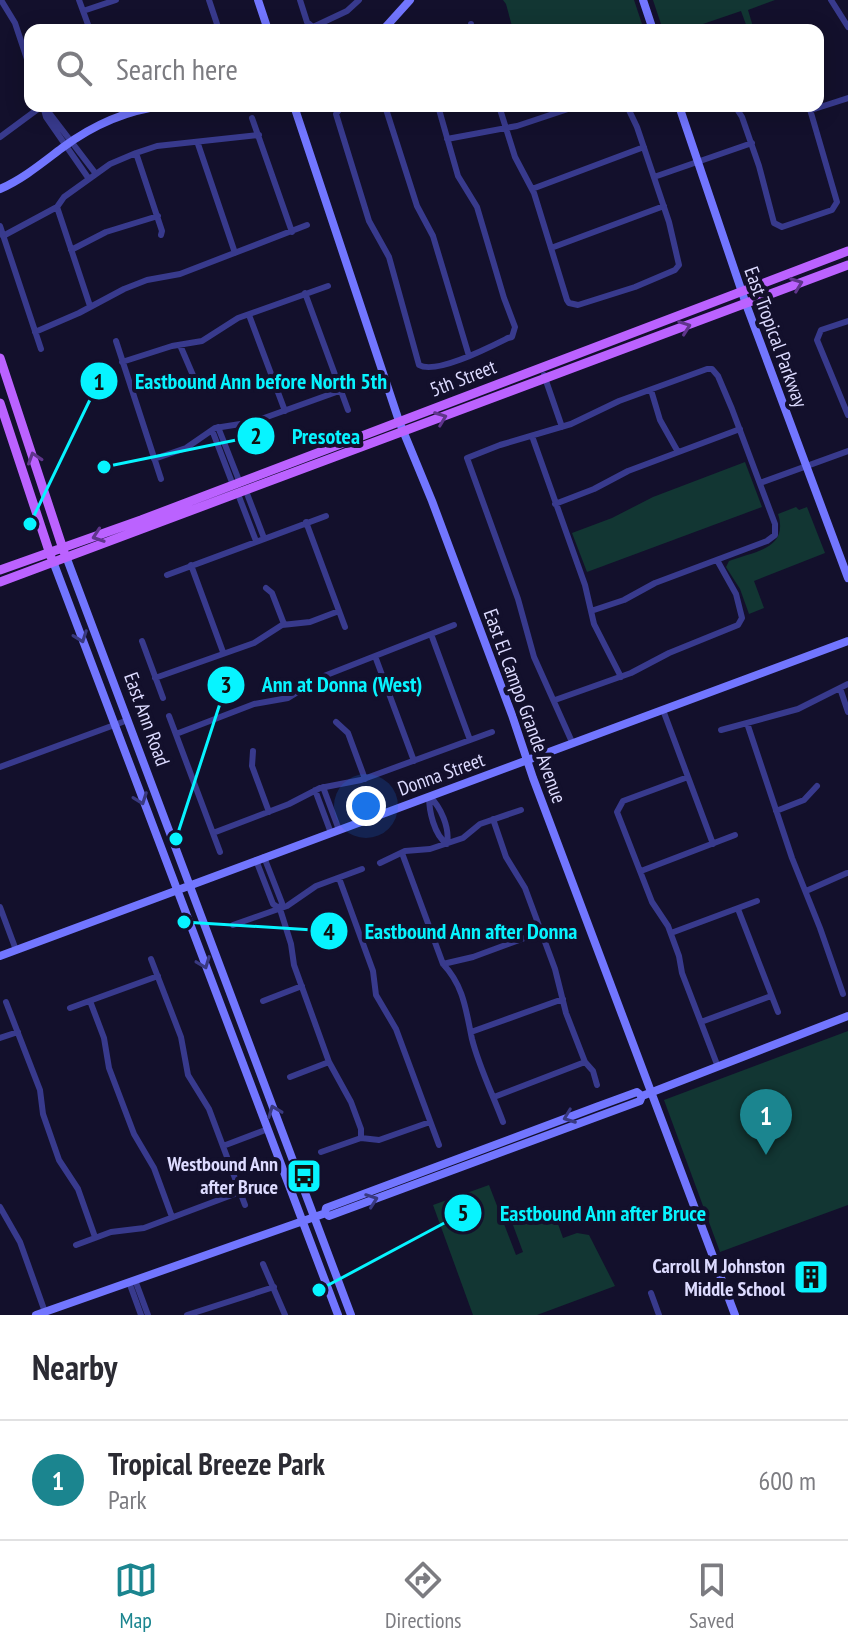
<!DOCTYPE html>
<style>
:root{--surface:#fff;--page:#f2f2f3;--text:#2b2b33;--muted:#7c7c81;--line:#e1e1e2;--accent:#1b858f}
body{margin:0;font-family:"PT Sans Narrow",sans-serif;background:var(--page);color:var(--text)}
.you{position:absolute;left:366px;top:806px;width:28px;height:28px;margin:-20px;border:6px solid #fff;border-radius:50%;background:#1a73e8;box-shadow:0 0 0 12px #1a73e833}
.badge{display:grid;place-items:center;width:52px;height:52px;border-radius:50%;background:var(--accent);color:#fff;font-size:26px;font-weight:700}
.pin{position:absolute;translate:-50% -66px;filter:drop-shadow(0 2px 4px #0008)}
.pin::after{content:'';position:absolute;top:42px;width:28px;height:24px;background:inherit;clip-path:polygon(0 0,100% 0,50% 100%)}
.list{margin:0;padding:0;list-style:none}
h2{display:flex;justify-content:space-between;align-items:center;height:104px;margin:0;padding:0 32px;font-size:34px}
h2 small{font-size:26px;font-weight:400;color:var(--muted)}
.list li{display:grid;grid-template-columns:52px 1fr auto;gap:24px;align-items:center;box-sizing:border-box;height:120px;padding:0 32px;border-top:2px solid var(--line)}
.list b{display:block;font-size:30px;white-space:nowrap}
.list p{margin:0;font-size:26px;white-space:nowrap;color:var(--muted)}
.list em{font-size:26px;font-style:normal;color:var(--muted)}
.icon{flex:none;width:44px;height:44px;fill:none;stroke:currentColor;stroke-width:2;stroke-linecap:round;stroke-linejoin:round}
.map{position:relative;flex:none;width:848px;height:1315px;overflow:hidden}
.search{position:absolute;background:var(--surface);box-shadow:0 4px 20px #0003;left:24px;right:24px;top:24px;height:88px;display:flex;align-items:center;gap:20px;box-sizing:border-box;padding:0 28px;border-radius:16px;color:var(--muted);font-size:30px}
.sheet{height:224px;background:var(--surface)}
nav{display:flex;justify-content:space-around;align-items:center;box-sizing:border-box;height:112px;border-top:2px solid var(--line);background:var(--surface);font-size:22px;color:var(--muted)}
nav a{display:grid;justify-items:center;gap:4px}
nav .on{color:var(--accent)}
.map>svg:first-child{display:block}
.green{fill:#123633}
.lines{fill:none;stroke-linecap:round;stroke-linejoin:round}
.street{stroke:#383a8d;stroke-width:6}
.secondary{stroke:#7276ff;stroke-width:8}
.primary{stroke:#bb62ff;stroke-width:9}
.oneway{stroke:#5f358b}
.oneway2{stroke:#393980}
.labels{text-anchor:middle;stroke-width:8;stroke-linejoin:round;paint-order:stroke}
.street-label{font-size:20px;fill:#dddbff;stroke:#13102c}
.poi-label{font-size:20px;font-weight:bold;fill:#dddbff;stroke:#13102c;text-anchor:end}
.leader{fill:none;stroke:#07f4ff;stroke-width:3}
.callout-dot{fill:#07f4ff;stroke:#13102c;stroke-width:3}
.mark-label{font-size:24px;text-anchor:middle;font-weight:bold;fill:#111}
.callout-label{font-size:22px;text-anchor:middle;font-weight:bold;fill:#07f4ff;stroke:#13102c;stroke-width:8;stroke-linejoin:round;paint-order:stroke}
</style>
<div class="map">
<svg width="848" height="1315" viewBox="0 0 848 1315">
<rect width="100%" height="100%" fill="#13102c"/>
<path class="green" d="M503 0H634L644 30H513L506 4Z
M653 0H775L748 10 754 30H748L741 11 700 25 694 30H663Z
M745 462 762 507 587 572 572 533 612 518 653 497Z
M796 507 799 510 807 507 825 553 754 581 764 608 749 614 740 589 726 567 729 561C755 551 789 549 778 514Z
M848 1031V1205L720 1252 664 1100Z
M489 1185 516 1255 523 1252 513 1225 553 1210 563 1238 577 1233 589 1235 615 1286 537 1315H473L433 1205Z"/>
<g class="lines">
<path class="street" d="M1 0 15 23 30 68
M79 0 90 30
M209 0 219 30
M300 0 307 22 313 27 347 11 359 0
M831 0 848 27
M83 11 116 0
M471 30V24
M43 106 46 117 89 179
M44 106 96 174
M342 106 336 114 369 221 389 257 419 365C436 375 490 347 508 338L512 337 515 327 504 298 477 207 458 176 438 106
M385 106 417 206 433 236 469 356
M499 106 515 157 534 193 567 300 569 303 578 305 635 287 675 270 679 265 669 222 637 127 627 106
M735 106 742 117 759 166 774 223 782 227 832 210 837 202 809 106
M811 110 848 98
M252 118 292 232
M0 137 42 106
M447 139 517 126 577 106
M198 144 235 253
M136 153 162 231 161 235
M654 177 752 143
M532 189 644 147
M57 207 90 306
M0 226 41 349
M3 236 57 207 64 197 110 164 136 153 157 146 259 135
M551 248 664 206
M71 250 106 232 158 216
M305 293 348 410
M249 315 285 411
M848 321 821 330 817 340 848 415
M35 332 79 313 124 289 147 280 180 274 307 225
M116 341 161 479
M180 345 195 380
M122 362 172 346 202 341 238 318 328 286
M544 375 562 427
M651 390 660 420 678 452
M218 427 240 483
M212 430 233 485
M532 436 585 585 594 624 621 677
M154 459 186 448 215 428 253 422 342 390
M760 483 848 451
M246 491 264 538
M238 494 256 541
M555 504 594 489 628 471 740 429
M306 522 345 627
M191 565 223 652
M167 575 326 516
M266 588 272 593 284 624
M431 634 470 740
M142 641 163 698
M375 656 414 761
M155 678 254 643 282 625 310 622 339 611
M840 688 848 712
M555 700 631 673 669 653 738 625 742 618 736 594 717 560
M663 710 713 844
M169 716 220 852
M336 722 348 733 365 779
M747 723 792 858 820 928 843 994
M721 730 798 709 848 684
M176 734 254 704 288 698 324 676 454 625
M572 742 534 657 518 599 467 458 500 445 571 424 619 401 707 369H712L718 376 732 409 775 524V535L767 541 655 583 624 600 591 611
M253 751 252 766 269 812
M0 767 128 720
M688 777 623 801 617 812 652 902 668 926 679 956 682 973 718 1067
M323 787 339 830
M315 790 331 833
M429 796C441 807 450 828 447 844 434 835 429 811 429 796Z
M776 811 804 800 817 786
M493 819 506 857 525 888 555 969 566 1013 585 1062 593 1071 597 1085
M213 833 289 804 320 788 361 780 492 732
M402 853 443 964C464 986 466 1011 472 1039 479 1067 493 1095 503 1122
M264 857 282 903 280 909 291 944 294 965 329 1062 351 1102 361 1129V1138
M256 860 273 904 280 909
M380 863 405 851 430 849 463 838 480 824 521 810
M641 871 735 835
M339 878 373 971 376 995 396 1029 439 1145
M806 891 847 873
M0 907 16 950
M738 909 778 1012
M233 925 287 906 316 886 362 869
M671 933 757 901
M151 959 181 1037 188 1075 209 1109 245 1205
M443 964 473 957 541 932
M90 1001 104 1038 109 1068 134 1134 154 1168 172 1217
M263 1001 302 986
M6 1002 40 1090 43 1114 59 1160 78 1189 95 1237
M70 1008 158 976
M701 1022 771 996
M471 1032 563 999
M0 1038 18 1032
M290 1077 329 1062
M494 1097 585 1062
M223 1146 268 1129
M321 1152 361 1138 379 1140 430 1122
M0 1207 20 1242 45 1312
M76 1245 111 1232 144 1228 240 1192
M263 1264 285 1315
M135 1280 148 1315
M129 1282 141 1315
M651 1293 659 1315
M187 1315 274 1287"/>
<path class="secondary" d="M258 0 268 30
M643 0 653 30
M383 30 410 0
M294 106 399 421 432 501 512 715 533 778 735 1315
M679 106 746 304 848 578
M0 189C23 179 42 163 62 148 93 125 126 110 164 106
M67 559 351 1315
M54 564 338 1315
M0 956 848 641
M642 1096 637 1092 596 1107 326 1208 325 1213 329 1216 640 1101 642 1096 848 1016
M36 1315 323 1214"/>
<path class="primary" d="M0 358 64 552
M0 403 51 557
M0 570 141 520 848 251
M0 582 848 265"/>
</g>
<defs><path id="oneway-chevron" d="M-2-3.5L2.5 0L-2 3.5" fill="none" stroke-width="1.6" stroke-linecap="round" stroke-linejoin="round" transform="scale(2)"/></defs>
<g class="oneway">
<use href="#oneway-chevron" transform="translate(797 284) rotate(-21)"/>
<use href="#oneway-chevron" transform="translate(685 327) rotate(-20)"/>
<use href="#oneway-chevron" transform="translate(441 418) rotate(-21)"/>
<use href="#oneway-chevron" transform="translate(34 458) rotate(-108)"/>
<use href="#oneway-chevron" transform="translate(98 536) rotate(161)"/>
</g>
<g class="oneway2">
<use href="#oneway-chevron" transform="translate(81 637) rotate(70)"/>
<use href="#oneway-chevron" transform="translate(141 799) rotate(70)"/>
<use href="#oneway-chevron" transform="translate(204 963) rotate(69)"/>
<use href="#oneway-chevron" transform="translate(274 1111) rotate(-111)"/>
<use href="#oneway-chevron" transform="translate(569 1117) rotate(159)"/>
<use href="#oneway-chevron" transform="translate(372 1200) rotate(-20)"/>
</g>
<defs>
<symbol id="bus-square" viewBox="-11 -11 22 22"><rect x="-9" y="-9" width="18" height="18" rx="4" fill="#07f4ff" stroke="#13102c"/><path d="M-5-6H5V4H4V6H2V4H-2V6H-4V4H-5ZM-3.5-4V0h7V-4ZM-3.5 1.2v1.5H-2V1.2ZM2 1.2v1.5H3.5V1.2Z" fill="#111"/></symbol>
<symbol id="building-square" viewBox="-11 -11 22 22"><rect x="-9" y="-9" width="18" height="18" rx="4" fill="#07f4ff" stroke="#13102c"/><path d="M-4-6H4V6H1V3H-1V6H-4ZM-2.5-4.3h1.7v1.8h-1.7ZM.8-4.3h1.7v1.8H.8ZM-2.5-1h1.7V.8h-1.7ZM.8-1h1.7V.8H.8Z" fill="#111"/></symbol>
</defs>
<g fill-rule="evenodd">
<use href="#bus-square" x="284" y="1156" width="40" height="40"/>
<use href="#building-square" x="791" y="1257" width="40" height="40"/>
</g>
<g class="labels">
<g class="street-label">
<text transform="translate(776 337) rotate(70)" y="7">East Tropical Parkway</text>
<text transform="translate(463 378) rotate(-21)" y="7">5th Street</text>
<text transform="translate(525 706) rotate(70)" y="7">East El Campo Grande Avenue</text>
<text transform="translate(147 719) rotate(70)" y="7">East Ann Road</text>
<text transform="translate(441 774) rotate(-20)" y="7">Donna Street</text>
</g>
<g class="poi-label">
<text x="278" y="1171">Westbound Ann<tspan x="278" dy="23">after Bruce</tspan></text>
<text x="785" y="1273">Carroll M Johnston<tspan x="785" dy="23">Middle School</tspan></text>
</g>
</g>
<path class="leader" d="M30 524L99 381M104 467L256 436M176 839L226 685M184 922L329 931M319 1290L463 1213"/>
<g class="callout-dot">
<circle cx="30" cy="524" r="8"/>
<circle cx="104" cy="467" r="8"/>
<circle cx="176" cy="839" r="8"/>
<circle cx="184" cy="922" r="8"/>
<circle cx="319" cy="1290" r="8"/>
<circle cx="99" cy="381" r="20"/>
<circle cx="256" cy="436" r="20"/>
<circle cx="226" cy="685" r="20"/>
<circle cx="329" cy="931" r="20"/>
<circle cx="463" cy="1213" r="20"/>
</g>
<g class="mark-label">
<text x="99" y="390">1</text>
<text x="256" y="444">2</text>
<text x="226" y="693">3</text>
<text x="329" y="940">4</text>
<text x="463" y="1221">5</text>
</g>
<g class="callout-label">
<text x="261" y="389">Eastbound Ann before North 5th</text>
<text x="326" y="444">Presotea</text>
<text x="342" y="692">Ann at Donna (West)</text>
<text x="471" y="939">Eastbound Ann after Donna</text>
<text x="603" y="1221">Eastbound Ann after Bruce</text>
</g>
</svg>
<div class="you"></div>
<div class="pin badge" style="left:766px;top:1155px">1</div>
<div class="search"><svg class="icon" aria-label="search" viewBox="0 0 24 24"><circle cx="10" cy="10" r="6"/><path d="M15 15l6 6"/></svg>Search here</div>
</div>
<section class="sheet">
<h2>Nearby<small></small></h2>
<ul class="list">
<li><span class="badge">1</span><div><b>Tropical Breeze Park</b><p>Park</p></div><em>600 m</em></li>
</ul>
</section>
<nav>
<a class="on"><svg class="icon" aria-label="map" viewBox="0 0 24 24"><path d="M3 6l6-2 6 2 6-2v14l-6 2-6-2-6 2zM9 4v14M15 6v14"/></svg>Map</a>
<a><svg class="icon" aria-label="directions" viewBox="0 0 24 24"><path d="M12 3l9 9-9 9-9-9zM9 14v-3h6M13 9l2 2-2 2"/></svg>Directions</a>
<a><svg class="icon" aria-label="saved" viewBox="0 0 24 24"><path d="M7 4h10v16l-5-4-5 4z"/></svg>Saved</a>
</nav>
